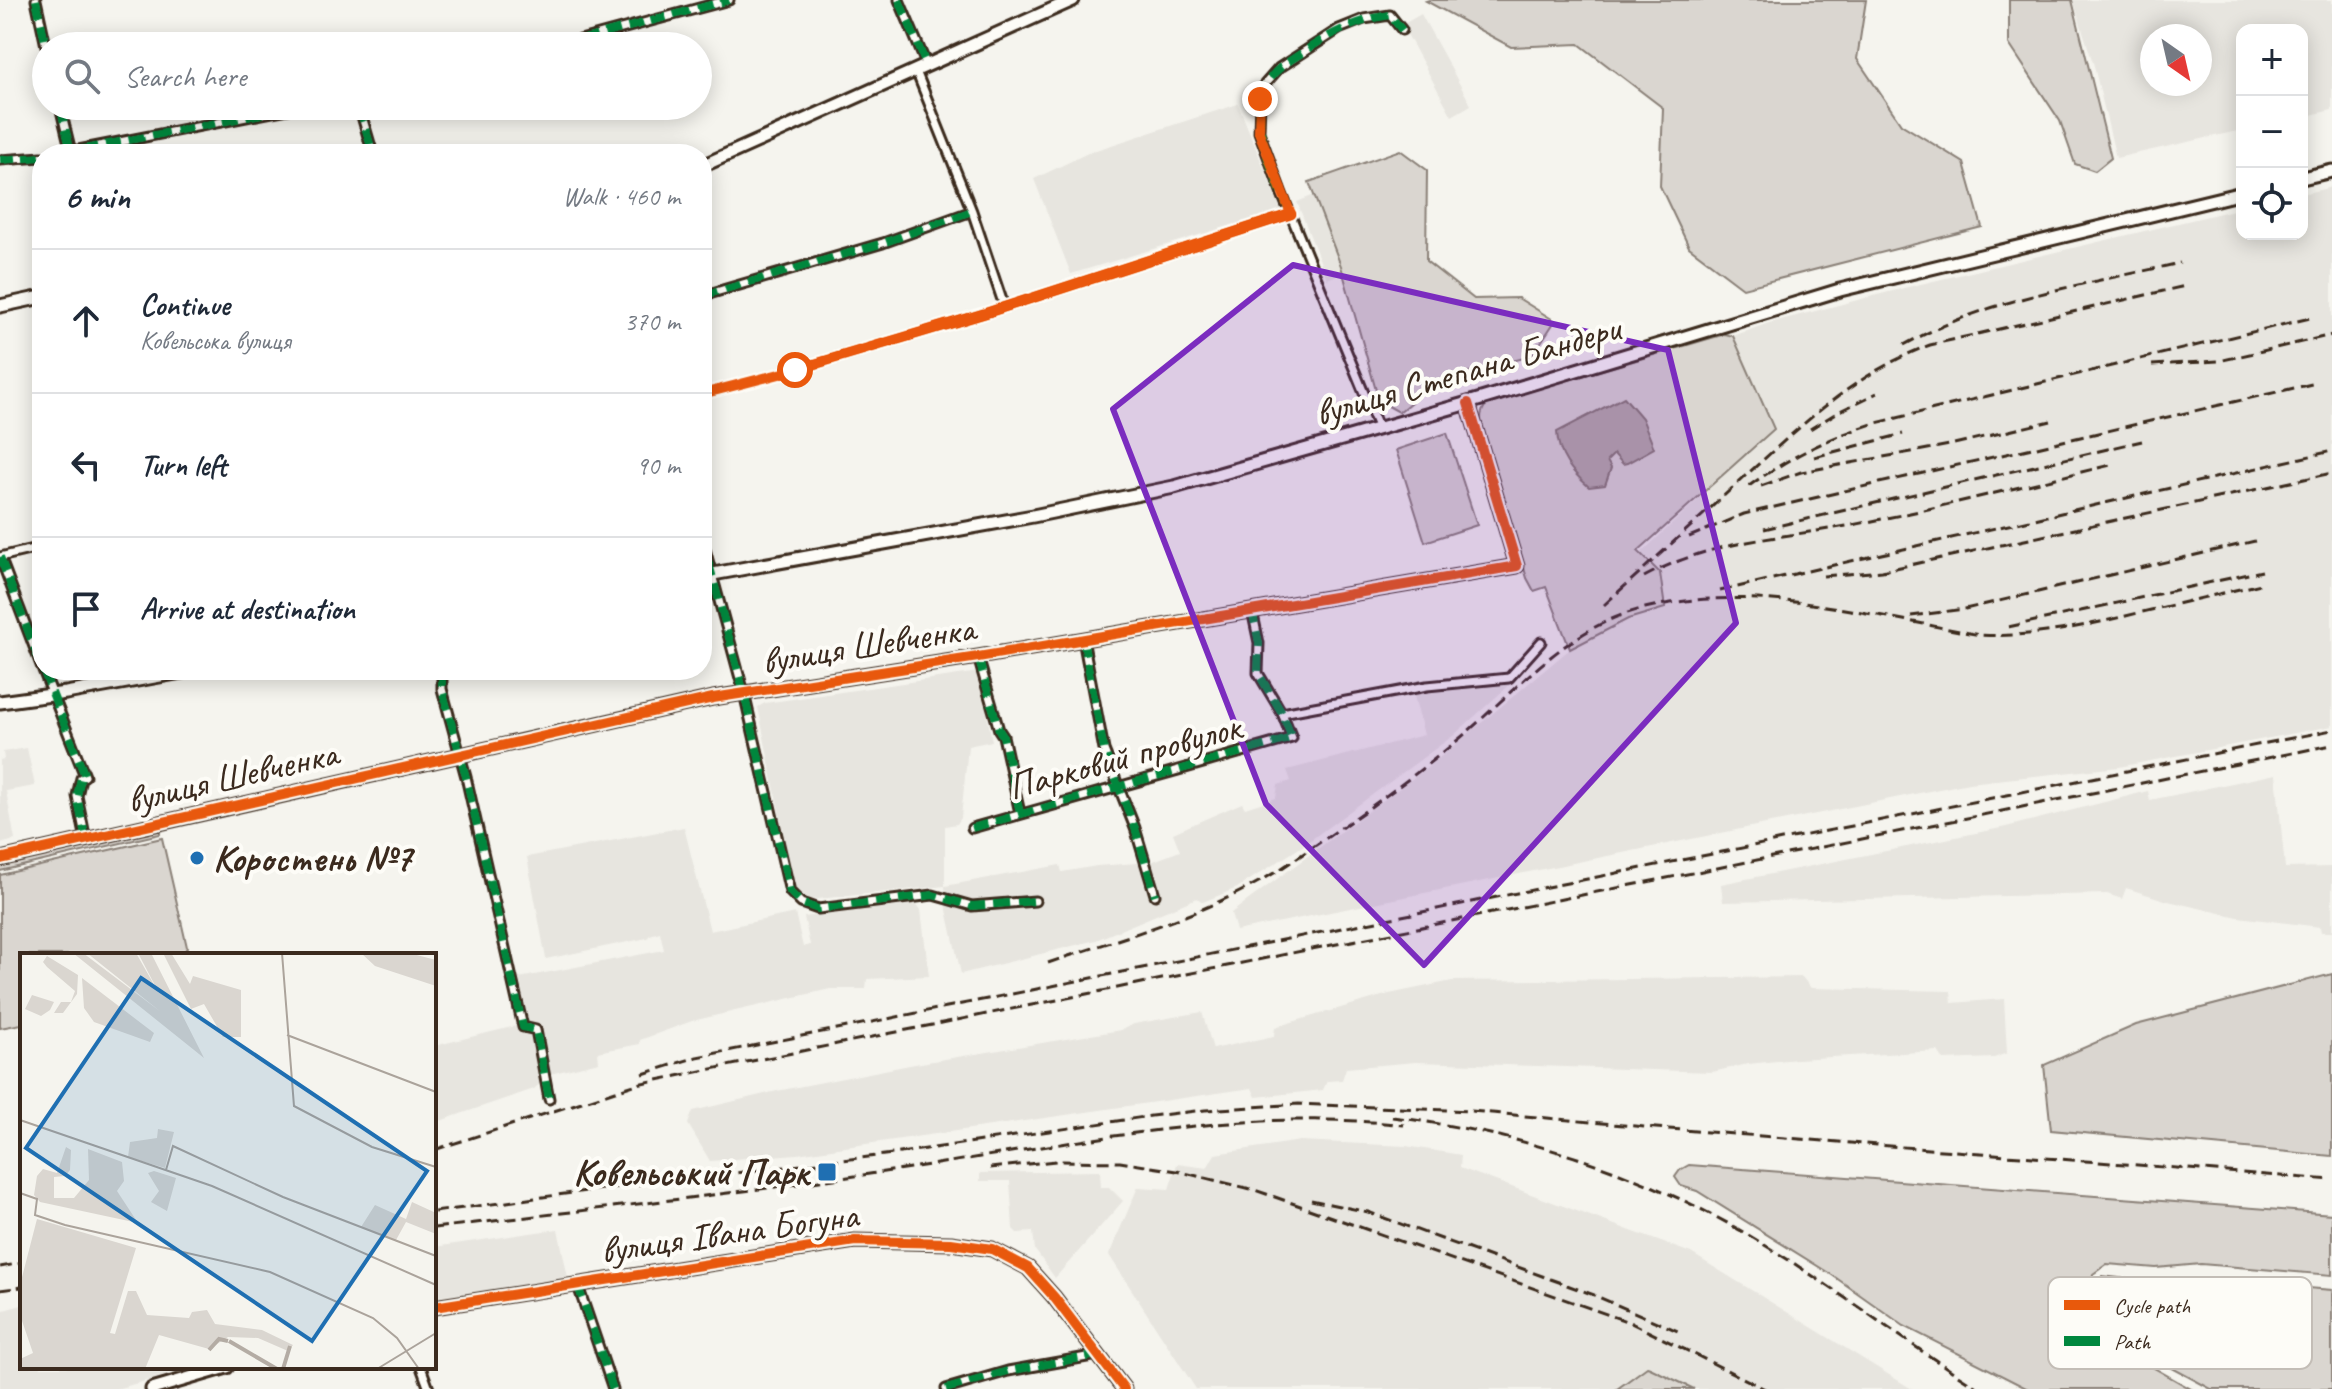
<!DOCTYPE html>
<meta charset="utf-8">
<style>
:root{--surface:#fff;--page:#f2f2f3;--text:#1f2937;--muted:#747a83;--line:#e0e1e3}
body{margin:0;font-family:Caveat,sans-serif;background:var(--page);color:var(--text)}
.controls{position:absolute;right:24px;top:24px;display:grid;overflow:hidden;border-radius:16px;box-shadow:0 4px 20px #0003}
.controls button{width:72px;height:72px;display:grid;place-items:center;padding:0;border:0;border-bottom:2px solid var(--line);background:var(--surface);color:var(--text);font:40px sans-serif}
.compass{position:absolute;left:2140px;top:24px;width:72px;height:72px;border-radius:50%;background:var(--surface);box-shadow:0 4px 20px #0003;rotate:146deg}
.stop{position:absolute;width:24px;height:24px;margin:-18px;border:6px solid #ea580c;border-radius:50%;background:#fff}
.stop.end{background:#ea580c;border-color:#fff;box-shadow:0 2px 8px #0008}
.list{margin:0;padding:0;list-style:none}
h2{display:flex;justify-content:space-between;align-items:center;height:104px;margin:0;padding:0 32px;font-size:34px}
h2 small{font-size:26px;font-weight:400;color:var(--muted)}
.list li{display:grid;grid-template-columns:52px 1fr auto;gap:24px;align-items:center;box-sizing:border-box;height:144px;padding:0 32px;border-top:2px solid var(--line)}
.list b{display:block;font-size:30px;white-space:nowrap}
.list p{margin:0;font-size:26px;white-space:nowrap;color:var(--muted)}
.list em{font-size:26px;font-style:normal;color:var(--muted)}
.icon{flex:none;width:44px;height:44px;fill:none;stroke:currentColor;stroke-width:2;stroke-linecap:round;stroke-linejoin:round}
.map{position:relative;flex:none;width:2332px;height:1389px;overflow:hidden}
.search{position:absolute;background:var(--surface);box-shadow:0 4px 20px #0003;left:32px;top:32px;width:680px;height:88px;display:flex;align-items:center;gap:20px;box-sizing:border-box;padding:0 28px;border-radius:44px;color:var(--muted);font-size:30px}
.panel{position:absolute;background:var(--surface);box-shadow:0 4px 20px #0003;left:32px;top:144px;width:680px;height:536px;border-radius:32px}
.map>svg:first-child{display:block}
.built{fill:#e7e5df;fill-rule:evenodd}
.green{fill:#dad6d0;stroke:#8a8077;stroke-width:2}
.water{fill:#b4aca4;stroke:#84786e;stroke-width:2}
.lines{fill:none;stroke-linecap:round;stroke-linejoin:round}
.street-casing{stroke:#3b2a1e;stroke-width:13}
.secondary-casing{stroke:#3b2a1e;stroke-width:17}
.street{stroke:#fdfcf7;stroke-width:7}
.secondary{stroke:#fdfcf7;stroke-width:11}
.rail{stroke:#3b2a1e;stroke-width:3;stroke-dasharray:12 6;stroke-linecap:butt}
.quiet{stroke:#00873e;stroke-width:8;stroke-dasharray:16 8;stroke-linecap:butt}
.cycleway-casing{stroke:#fdfcf7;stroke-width:15}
.cycleway{stroke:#e8590c;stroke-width:10}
.route{stroke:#ea580c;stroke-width:10}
.marked{fill:#7b2cbf;fill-opacity:0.2;stroke:#7b2cbf;stroke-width:6;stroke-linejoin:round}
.poi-dot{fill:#1f6fb2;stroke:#fdfcf7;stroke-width:3}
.labels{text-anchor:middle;stroke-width:8;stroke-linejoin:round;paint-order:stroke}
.street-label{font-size:38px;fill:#3b2a1e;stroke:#fdfcf7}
.poi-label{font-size:38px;font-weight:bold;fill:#3b2a1e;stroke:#fdfcf7;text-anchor:start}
.inset-river{fill:none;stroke:#b4aca4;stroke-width:4}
.inset-road{fill:none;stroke:#aba39b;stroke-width:2}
.view{fill:#1f6fb2;fill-opacity:0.15;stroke:#1f6fb2;stroke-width:4}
.inset-edge{fill:none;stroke:#3b2a1e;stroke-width:4}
.key{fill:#fdfcf7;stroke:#c3bdb6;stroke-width:2}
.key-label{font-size:22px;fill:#3b2a1e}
</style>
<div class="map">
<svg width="2332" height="1389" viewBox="0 0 2332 1389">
<rect width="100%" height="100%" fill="#f5f4ee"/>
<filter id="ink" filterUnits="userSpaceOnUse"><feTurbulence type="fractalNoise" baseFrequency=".0125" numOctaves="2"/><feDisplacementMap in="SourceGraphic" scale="16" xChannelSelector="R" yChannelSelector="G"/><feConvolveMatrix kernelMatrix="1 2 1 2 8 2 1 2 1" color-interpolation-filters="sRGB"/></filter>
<g filter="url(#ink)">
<path class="built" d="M2073 0H2332V110L2302 117V30H2242V130L2116 158 2094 66ZM2152 36H2200V84H2152Z
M1421 14 1471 105 1452 116 1402 25Z
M1238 104 1281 210 1071 274 1034 179 1090 152Z
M2332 187V726L2119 767 1969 783 1236 931 1231 913 1427 768 1570 649 1628 619 1665 608 1660 573 1641 553 1773 429 1733 336 1769 323 1908 287 2242 208V234H2302V194Z
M1317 194 1347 271 1327 279 1297 202Z
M979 672 992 741 968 746 961 818 957 824 945 826V886L1060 865 1062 872 1097 866 1151 862 1180 851 1173 833 1242 803 1245 808 1276 798 1278 785 1291 781 1287 770 1424 735 1413 692 1516 679 1454 735 1301 847 1237 888 1203 902 1197 898 1096 940 961 974 947 910 945 886 808 900 795 891 758 707 765 703Z
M27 748 35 786 6 791 15 840 0 844V760L4 759 3 752Z
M2276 774 2285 868 2332 867V932H2321L2320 927 2238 917 2168 901 2126 888 2122 899 2107 894 1723 902 1721 884 2006 827 2148 791 2150 800Z
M684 827 710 931 795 913 803 947 810 945 804 917 916 903 921 910 929 976 867 979 866 989H830L692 1021 640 1040V1044L598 1052 599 1062 550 1074 534 1089 434 1123V1046L528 1023 519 978 664 950 660 932 650 935 647 938 546 959 527 857Z
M1802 977 1811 988 1951 991 1952 1003 2004 999 2007 1053 1994 1058 1944 1060 1938 1051 1797 1059 1748 1064 1712 1072 1416 1062 1346 1068 1342 1080 1327 1081 1323 1090 1256 1097 1252 1088 797 1154 710 1161 688 1124 693 1111 777 1091 915 1064 1121 1030 1134 1024 1202 1012 1213 1049 1274 1036 1275 1027 1389 994 1452 981Z
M1300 1141 1406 1146 1461 1155 1460 1168 1691 1253 1912 1389H1694L1647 1367 1617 1389H1196L1109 1255 1138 1187 1169 1189 1177 1164 1207 1168 1215 1154Z
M1100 1171 1101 1187H1109L1123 1201 1055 1278 1035 1250 1033 1232 1017 1233 1013 1229 1010 1181H980V1173Z
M558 1229 568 1278 434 1298V1247Z
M22 1305V1367H197L116 1389H0V1311Z"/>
<path class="green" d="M1429 0H1866L1857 59 1901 124 1964 163 1982 227 1743 288 1689 247 1660 186 1663 108 1579 44 1511 47 1426 1Z
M2009 0H2072L2111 158 2095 171 2075 164 2060 121 2009 44Z
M1400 150 1427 170 1426 261 1474 299 1518 298 1555 321 1532 356 1438 380 1399 412 1379 401 1341 266 1309 182Z
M1725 334 1733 336 1774 429 1638 551 1660 573 1665 608 1628 619 1570 649 1546 587 1534 591 1527 578 1486 443C1483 429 1476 415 1487 404Z
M1447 433 1477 525 1425 542 1396 450Z
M160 829V834L0 871V865Z
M162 838 187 947 183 955H22V1024L0 1028V875Z
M2332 974V1156L2051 1130 2044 1065 2136 1025Z
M1689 1165 2332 1214V1275L2201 1264 2156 1268 2107 1264 2093 1274 2083 1320 2085 1332 2100 1344 2124 1351 2191 1389H2028L1904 1326 1832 1275 1697 1191 1681 1186 1675 1177 1680 1170Z
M2102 1276 2162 1283 2194 1279 2332 1290V1389H2211L2089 1323Z
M1647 1367 1650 1368 1694 1389H1617Z"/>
<path class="water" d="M1624 397 1642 418 1654 448 1627 463 1623 464 1614 454 1607 461 1611 468 1605 485 1589 487C1572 472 1558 456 1557 432Z"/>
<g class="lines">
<defs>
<path id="street" d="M36 0 46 46
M899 0 927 66
M558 46 729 0
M916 71 972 211 1004 306
M60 106 71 152
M359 106 373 154
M58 154 303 106
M0 160 42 157
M702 296 883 243 972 211
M702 394 795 370 986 313 1291 214
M1378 427 1282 194 1259 132 1260 99 1265 84 1279 68 1339 29 1364 19 1390 15 1402 30
M702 538 744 693 790 892 801 903 818 909 933 895 972 906 1035 901
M0 557 42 668
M0 557 42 547
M1083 639 1104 750 1135 828 1155 895
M978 657 999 730 1003 736 1020 813
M43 670 85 776 81 778 77 796 86 840
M442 670V689L466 777 523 1027 536 1030 549 1099
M1282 713 1427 686 1509 678 1541 642
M972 828 1292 738 1282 713 1258 673 1259 643 1252 610
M577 1283 613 1389
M421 1367 429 1389
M946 1389 1008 1371 1098 1355"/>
<path id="secondary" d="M702 166 1073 0
M2302 178 2332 171
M0 306 42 297
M702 576 1033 516 1174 487 1468 403 1840 290 2242 193
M0 702 66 693 193 670
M0 859 713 698 978 657 1517 566 1468 403
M434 1307 855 1241 951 1243 992 1249 1028 1268 1054 1297 1124 1389
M152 1389 227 1367"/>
</defs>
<use href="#street" class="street-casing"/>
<use href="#secondary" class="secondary-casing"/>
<use href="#street" class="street"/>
<use href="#secondary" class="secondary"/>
<path class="rail" d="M1904 345C1988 298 2088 284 2180 263
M2152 365 2219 361 2332 335
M1810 429 1838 412 1877 393
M1814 457 1903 434
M1749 486C1788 458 1826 439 1872 424L2314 317
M1761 486 1801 472 1950 445 2051 421
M1764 529 2142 441
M1689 537 1744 514 2312 384
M1823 576 1882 571 2332 473
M1644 577C1716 538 1784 539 1862 523 1945 507 2028 484 2111 465
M1720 591 2332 451
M1604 605C1650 563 1697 521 1743 478 1802 425 1855 373 1930 345L2185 286
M1911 616 1965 609 2255 541
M2008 627 2262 571
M1048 963C1129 935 1217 912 1288 864 1346 825 1405 784 1459 739 1517 690 1567 626 1645 608 1756 582 1870 615 1980 635 2035 638 2085 626 2138 613 2181 603 2223 593 2265 583
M643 1074 697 1057 2332 730
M1392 1117C1523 1133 1650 1174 1763 1244 1837 1289 1906 1343 1980 1389
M434 1150 637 1084 2332 745
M990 1168 1056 1161 1120 1162 1177 1171 1255 1190 1629 1322 1765 1389
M1311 1200 1368 1212 1594 1295 1680 1332
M434 1212 601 1189 893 1154 1151 1116 1205 1110 1299 1104 1471 1111 1656 1128 2332 1180
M434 1228C593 1209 752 1192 910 1168 1073 1144 1239 1106 1404 1125
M0 1267 22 1263
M0 1290 22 1287"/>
<path class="quiet" d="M36 0 46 46
M899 0 927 66
M558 46 729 0
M60 106 71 152
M359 106 373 154
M58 154 303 106
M0 160 42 157
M1291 214C1276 180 1247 123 1265 86 1273 69 1292 60 1306 50 1334 32 1357 20 1390 15L1402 30
M702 296 883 243 972 211
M702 538 744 693 790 892 801 903 818 909 933 895 972 906 1035 901
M0 557 42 668
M1083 639 1104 750 1135 828 1155 895
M978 657 999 730 1003 736 1020 813
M43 670 85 776 81 778 77 796 86 840
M442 670V689L466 777 523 1027 536 1030 549 1099
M972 828 1292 738 1282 713 1258 673 1259 643 1252 610
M577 1283 613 1389
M946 1389 1008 1371 1098 1355"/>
<defs>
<path id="cycleway" d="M702 394 795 370 986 313 1291 214
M0 859 713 698 978 657 1517 566 1468 403
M434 1307 855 1241 951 1243 992 1249 1028 1268 1054 1297 1124 1389"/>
</defs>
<use href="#cycleway" class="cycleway-casing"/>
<use href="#cycleway" class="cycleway"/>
</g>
</g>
<g class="lines" filter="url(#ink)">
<path class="route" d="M795 370 986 313 1291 214 1259 132 1260 99"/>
</g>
<path class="marked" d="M1293 265 1668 350 1736 623 1424 965 1266 804 1113 409Z"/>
<g class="poi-dot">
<circle cx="197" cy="858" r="8"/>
<rect x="817" y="1162" width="20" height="20" rx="4"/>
</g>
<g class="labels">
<g class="street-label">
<text transform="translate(1467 370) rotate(-16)" y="13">вулиця Степана Бандери</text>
<text transform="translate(868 644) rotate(-9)" y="13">вулиця Шевченка</text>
<text transform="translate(1124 756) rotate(-15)" y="13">Парковий провулок</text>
<text transform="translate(232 776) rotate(-13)" y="13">вулиця Шевченка</text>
<text transform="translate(729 1232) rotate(-8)" y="13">вулиця Івана Богуна</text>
</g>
<g class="poi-label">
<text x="213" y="871">Коростень №7</text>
<text x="809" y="1185" text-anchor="end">Ковельський Парк</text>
</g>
</g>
<g transform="translate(20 953)">
<rect width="416" height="416" fill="#f5f4ee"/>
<path d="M53 0H63L141 59 67 0H116L140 42 118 0H131L184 105ZM143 0H151L170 31 173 23 221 37V84H203L184 51 171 56ZM341 0H389L416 7V33L355 13ZM27 3 58 22 57 41 43 60H34L41 49H51L55 38 27 14 23 9ZM62 25 134 80 130 89 74 69 64 55ZM12 42 34 49 30 57 21 63 5 56ZM138 176 154 179 145 215 108 204 110 189 137 185ZM46 194 51 197 50 217 45 223 34 224V245H54L69 227 68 196 102 209 104 228 97 238 118 270 20 249 14 242 17 223 23 216 37 220ZM134 218 156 225 147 258 131 249 139 238 128 220ZM392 249 416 260V281L386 269 376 287 341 274 355 252 386 266ZM17 266 116 295 90 380 95 381 108 338H116L127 362 169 365 172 359 187 357 195 371 242 377 273 392 268 398 238 385 208 384 189 396 139 382 125 416H0V406L13 400 0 362V332Z" fill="#dad6d0"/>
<path class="inset-river" d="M209 388 257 416M189 397 199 386 208 388M263 416 270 393"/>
<path class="inset-road" d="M262 0 274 153 352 194 416 214M267 82 416 139M0 167 192 233 416 332M146 217 153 193 263 244 416 303M0 240 17 246 15 262 45 272 250 319 353 365 377 385 399 416M357 416 416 380"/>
<path class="view" d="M121 25 407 218 292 388 6 195Z"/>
<rect width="416" height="416" class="inset-edge"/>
</g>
<rect x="2048" y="1277" width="264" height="92" rx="12" class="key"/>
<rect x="2064" y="1300" width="36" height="10" fill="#e8590c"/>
<rect x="2064" y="1336" width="36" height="10" fill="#00873e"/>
<g class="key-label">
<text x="2114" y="1313">Cycle path</text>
<text x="2114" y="1349">Path</text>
</g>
</svg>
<div class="controls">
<button>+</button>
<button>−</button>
<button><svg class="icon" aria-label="locate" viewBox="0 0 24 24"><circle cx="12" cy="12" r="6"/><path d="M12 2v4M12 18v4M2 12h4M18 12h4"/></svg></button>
</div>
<svg class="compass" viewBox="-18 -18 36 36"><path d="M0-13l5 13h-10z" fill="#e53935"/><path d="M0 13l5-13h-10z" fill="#747a83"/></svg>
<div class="stop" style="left:795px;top:370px"></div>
<div class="stop end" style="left:1260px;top:99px"></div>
<div class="search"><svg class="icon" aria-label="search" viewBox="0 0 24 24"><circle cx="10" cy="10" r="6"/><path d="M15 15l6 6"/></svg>Search here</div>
<section class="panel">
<h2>6 min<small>Walk · 460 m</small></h2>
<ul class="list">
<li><svg class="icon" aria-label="ahead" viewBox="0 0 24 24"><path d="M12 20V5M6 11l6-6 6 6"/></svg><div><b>Continue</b><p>Ковельська вулиця</p></div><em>370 m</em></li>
<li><svg class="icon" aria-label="left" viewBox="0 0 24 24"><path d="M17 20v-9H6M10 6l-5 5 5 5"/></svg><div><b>Turn left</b></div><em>90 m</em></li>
<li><svg class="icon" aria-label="arrive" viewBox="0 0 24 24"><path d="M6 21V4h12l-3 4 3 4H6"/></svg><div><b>Arrive at destination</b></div></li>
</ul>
</section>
</div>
